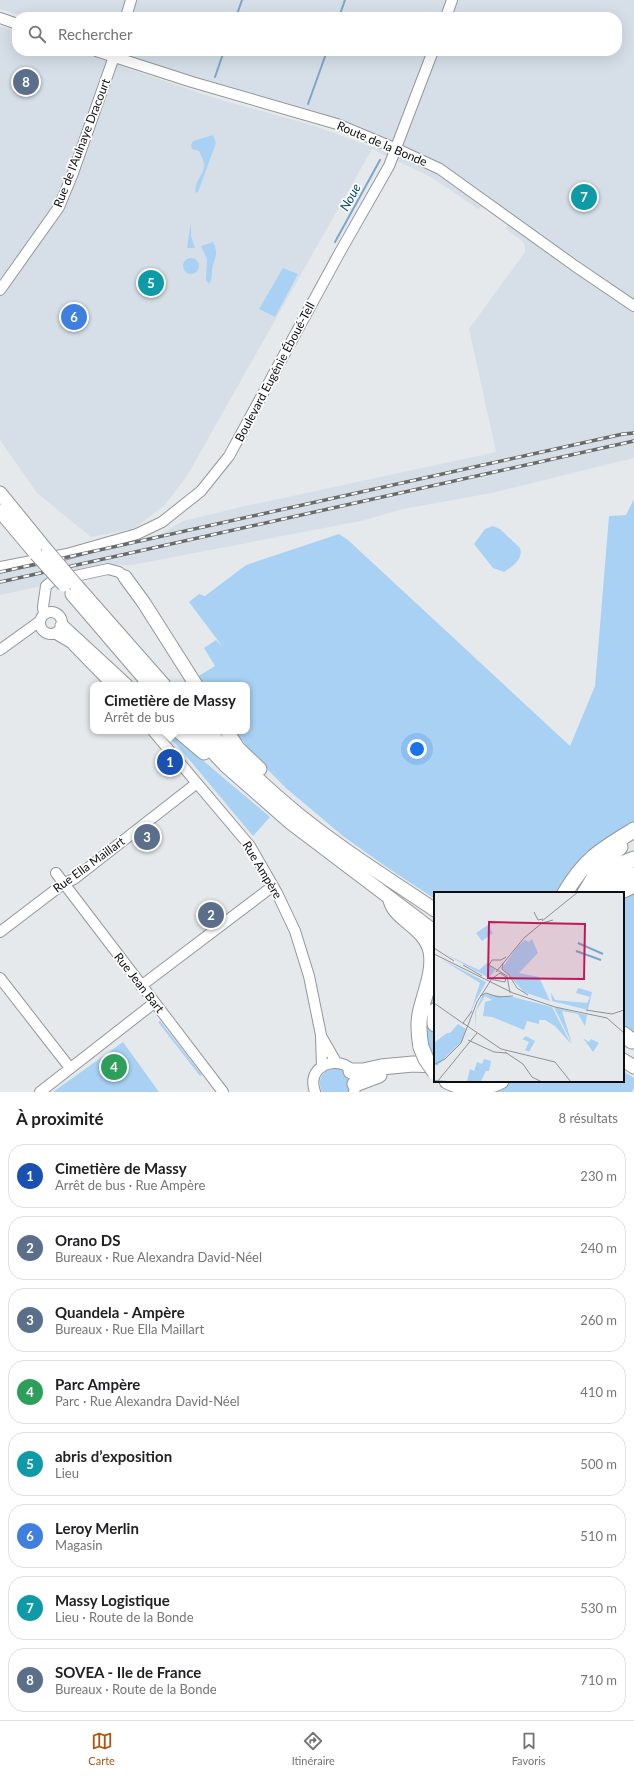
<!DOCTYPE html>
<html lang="fr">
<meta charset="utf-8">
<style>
:root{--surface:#fff;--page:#f2f2f2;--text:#202124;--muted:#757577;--line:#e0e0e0;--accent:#b45309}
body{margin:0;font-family:Lato,sans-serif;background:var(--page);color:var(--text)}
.you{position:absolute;left:417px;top:749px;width:14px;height:14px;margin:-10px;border:3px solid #fff;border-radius:50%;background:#1a73e8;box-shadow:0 0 0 6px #1a73e833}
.badge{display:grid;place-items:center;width:26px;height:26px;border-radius:50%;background:var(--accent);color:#fff;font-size:13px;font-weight:700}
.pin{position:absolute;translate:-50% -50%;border:2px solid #fff;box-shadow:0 1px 4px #0006}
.popup{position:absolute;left:90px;top:682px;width:160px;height:52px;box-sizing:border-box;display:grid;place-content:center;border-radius:8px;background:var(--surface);filter:drop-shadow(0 1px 3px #0005);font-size:13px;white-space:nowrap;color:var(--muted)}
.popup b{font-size:15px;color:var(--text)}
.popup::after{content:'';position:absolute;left:50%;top:100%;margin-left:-8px;border:8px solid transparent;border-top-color:var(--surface)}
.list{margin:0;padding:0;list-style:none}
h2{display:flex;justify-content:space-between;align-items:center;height:52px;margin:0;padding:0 16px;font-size:17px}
h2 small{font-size:13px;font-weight:400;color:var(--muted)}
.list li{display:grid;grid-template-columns:26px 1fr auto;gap:12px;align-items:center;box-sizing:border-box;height:64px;margin:0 8px 8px;padding:0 8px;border:1px solid var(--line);border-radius:16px}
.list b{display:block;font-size:15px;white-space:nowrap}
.list p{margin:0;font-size:13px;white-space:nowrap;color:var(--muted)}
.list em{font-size:13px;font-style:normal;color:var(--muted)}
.icon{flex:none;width:22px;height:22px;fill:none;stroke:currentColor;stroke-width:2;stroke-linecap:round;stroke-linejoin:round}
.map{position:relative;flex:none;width:634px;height:1092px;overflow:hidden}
.search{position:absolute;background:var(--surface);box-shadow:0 4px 16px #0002;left:12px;right:12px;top:12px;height:44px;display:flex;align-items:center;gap:10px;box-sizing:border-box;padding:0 14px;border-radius:16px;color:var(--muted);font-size:15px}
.sheet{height:628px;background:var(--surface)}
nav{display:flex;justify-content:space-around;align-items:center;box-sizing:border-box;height:56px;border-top:1px solid var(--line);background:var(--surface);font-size:11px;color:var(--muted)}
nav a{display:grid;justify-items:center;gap:2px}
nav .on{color:var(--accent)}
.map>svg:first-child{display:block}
.built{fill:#d6dfe8}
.green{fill:#a9d1f3}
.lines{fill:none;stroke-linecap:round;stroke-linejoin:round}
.stream{stroke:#7ca6c9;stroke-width:2}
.minor-casing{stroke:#949699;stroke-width:12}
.major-casing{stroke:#949699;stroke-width:15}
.highway-casing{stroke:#949699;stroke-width:17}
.minor{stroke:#fff;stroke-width:10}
.major{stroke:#fff;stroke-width:13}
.highway{stroke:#fff;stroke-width:15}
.rail-casing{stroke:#686a6c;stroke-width:3.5}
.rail{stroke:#fff;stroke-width:2;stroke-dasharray:6;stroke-linecap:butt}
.major-bridge-casing{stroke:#949699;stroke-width:15;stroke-linecap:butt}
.highway-bridge-casing{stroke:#949699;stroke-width:17;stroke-linecap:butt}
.major-bridge{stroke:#fff;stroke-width:13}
.highway-bridge{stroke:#fff;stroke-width:15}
.labels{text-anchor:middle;stroke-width:3.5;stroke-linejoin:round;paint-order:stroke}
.street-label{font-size:12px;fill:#0d0e0f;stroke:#fff}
.water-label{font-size:13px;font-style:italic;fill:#044d7a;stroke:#fff}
.inset-river{fill:none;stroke:#7ca6c9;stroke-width:2}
.inset-road{fill:none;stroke:#8f9194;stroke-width:1}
.view{fill:#c2185b;fill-opacity:0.15;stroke:#c2185b;stroke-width:2}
.inset-edge{fill:none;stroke:#0d0e0f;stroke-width:2}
</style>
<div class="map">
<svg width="634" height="1092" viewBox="0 0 634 1092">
<rect width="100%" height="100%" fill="#e6e9ec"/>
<path class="built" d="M0 0H634V458L492 493 403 509 361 521 132 565H111L76 572 63 558 159 535 183 521 241 507 496 452 469 329 525 252V247L524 243 520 239 506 229 507 223 482 207 478 209 431 177 372 149 187 476 164 506 133 529 91 537 37 493 0 440V27L17 31V51H77L218 99 315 126 372 147 377 134 130 57 115 51H617V17H25L0 9Z
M35 564 47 579 42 586 0 595V571Z"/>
<path class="green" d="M213 135 216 143 198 192 196 193C193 183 203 176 204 167 205 162 201 156 199 151L192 149 191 145 193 141Z
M191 222V236L195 248H187Z
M213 242C220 256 213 258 212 271 212 277 212 279 209 284L206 280 207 259 201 246Z
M183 266a8 8 0 1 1 16 0a8 8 0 1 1-16 0Z
M283 268 298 274 275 317 259 309Z
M634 499V826L562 893H435V899L385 866 343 836 286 788 262 764 234 731H247V685H202L197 677 215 666 204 648 216 640 222 646 189 602 199 594 205 596 246 565 339 534 348 540 570 746 595 686 609 516 626 515Z
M493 526 500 529 520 548C524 559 512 567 504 572L493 568 474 544 485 529Z
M162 731H168L270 817 253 836 177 745Z
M634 893V1032L623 1026V898Z
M435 976 433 1029 435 1033V1060L428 1051 425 1024Z
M160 1021 202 1075 200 1076 158 1022Z
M123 1042 159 1092H53Z
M332 1068C346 1068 354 1079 348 1092H322C317 1081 321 1072 332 1068Z
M623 1071 634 1078V1087L632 1092H489L511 1081H623Z"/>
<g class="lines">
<path class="stream" d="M236 17 242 0
M339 17 345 0
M215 77 224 51
M308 104 327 51
M335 242 380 160"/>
<defs>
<path id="minor" d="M126 17 131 0
M446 17 452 0
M0 18 17 24
M96 51 192 82 337 124 397 149 440 169 575 266 634 306
M0 290 59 207 73 173 116 51
M0 567 67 554 137 534 162 522 201 491 229 456 340 252 389 166 433 51
M40 623a11 11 0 1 1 22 0a11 11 0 1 1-22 0Z
M44 614 43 607 46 586 52 581 108 569 119 572 125 577
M56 634 73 644
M73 645 112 685
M0 650 40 621
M153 731 250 846 277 893 295 931 309 976 321 1035 322 1067
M56 873 223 1092
M0 932 63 884 74 879 197 783
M0 978 70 1068
M141 986 273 886
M321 1036 336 1062
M40 1092 154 1003
M315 1092C302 1054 367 1053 354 1092"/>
<path id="major" d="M0 493 48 552
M0 511 36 554
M125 577 144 603 196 685
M76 585 164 685
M72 594 150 685
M62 626 126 685
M178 731 204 753
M193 731 226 766 291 823 435 932
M208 731C237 760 266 788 298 814 341 849 389 879 435 910
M227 731 238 748 260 769
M623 1060 634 1067"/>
<path id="highway" d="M596 887C605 874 619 864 634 859
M605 888 614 880 634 875
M565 893C585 859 601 850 634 830
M585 893 605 860 620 847
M617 893 634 885
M391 900C395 919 425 926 431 951 435 972 424 994 420 1014 418 1025 419 1036 421 1047
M435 1011V1024
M623 1034 632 1041
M351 1071H363L381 1067 413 1064 435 1065
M447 1081C465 1090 483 1090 501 1081
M355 1084 379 1075"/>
</defs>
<use href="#minor" class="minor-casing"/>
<use href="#major" class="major-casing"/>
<use href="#highway" class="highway-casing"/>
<use href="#minor" class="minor"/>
<use href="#major" class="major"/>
<use href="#highway" class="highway"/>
<defs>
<path id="rail" d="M0 572 623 434 634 433
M0 582 634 441"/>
</defs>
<use href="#rail" class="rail-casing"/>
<use href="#rail" class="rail"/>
<defs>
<path id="major-bridge" d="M48 552 76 585
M36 554 64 585"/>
<path id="highway-bridge" d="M421 1047 426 1059 435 1072"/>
</defs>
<use href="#major-bridge" class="major-bridge-casing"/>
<use href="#highway-bridge" class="highway-bridge-casing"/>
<use href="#major-bridge" class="major-bridge"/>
<use href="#highway-bridge" class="highway-bridge"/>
</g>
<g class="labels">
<g class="street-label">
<text transform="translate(82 143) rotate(-69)" y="4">Rue de l'Aulnaye Dracourt</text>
<text transform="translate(382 144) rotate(23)" y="4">Route de la Bonde</text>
<text transform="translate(275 372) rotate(-62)" y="4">Boulevard Eugénie Éboué-Tell</text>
<text transform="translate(89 865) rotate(-36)" y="4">Rue Ella Maillart</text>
<text transform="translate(262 870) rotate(59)" y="4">Rue Ampère</text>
<text transform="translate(139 983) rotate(52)" y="4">Rue Jean Bart</text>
</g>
<g class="water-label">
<text transform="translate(350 197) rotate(-61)" y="5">Noue</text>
</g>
</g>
<g transform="translate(434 892)">
<rect width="190" height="190" fill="#e6e9ec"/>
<path d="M54 33 59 41 48 49 42 41ZM98 47 104 61 85 81 105 85 116 109 90 100 68 76 84 54 91 48 95 50ZM11 62 45 78 53 71 61 78 55 86ZM7 67 52 90 40 112 33 131 46 91ZM144 96 158 100 154 118 118 109 117 100 121 108 153 111 156 105 142 101ZM49 102 79 105 118 115 137 152 121 134 111 128H105V132L93 129 90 138 58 125 49 124 51 110 58 108 51 104 42 119 41 139V120ZM120 115 153 123 151 134 144 122 128 119 138 152ZM24 132 32 137 28 149 3 174 0 171 1 150 13 141H16ZM92 144 101 149 95 160 91 158 95 150 88 147ZM149 146 155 150 157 147 165 151 159 160ZM50 167 57 169 55 179H52L47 189H33L36 177 40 179 43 170 48 172Z" fill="#a9d1f3"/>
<path class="inset-river" d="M144 51 169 62M142 59 167 68M0 189 14 190"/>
<path class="inset-road" d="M100 20 104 28 109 27M108 29 144 0M0 56 20 69M0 62 79 101 121 115 173 126 190 141M72 65 67 68H58L55 73 73 84 76 101M69 71 68 77 75 83 83 96 94 103M29 73 48 84M62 80 90 46 108 31 119 28M59 86 66 81 72 85 71 90M55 87 71 90M46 104 52 101 64 105 79 104M0 111 30 132M152 118 178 122 190 118M29 131 67 157 121 170 137 190M29 131 38 119M34 148 60 160 73 161M71 160 89 172 98 185 108 190M1 172 11 167 27 151 43 110 57 88M3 190 43 141"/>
<path class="view" d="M55 30 151 32 150 87 54 86Z"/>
<rect width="190" height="190" class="inset-edge"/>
</g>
</svg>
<div class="you"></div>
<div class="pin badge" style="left:170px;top:762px;background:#1a4fb4">1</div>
<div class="popup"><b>Cimetière de Massy</b>Arrêt de bus</div>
<div class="pin badge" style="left:211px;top:915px;background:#5c6f8a">2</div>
<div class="pin badge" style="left:147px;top:837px;background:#5c6f8a">3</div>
<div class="pin badge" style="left:114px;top:1067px;background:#2e9e5b">4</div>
<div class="pin badge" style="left:151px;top:283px;background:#0f9aa8">5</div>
<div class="pin badge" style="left:74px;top:317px;background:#3f7fe0">6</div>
<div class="pin badge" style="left:584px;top:197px;background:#0f9aa8">7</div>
<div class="pin badge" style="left:26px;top:82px;background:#5c6f8a">8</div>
<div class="search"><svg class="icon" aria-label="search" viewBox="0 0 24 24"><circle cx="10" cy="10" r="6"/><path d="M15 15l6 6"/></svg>Rechercher</div>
</div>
<section class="sheet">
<h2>À proximité<small>8 résultats</small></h2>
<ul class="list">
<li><span class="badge" style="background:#1a4fb4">1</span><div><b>Cimetière de Massy</b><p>Arrêt de bus · Rue Ampère</p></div><em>230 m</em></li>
<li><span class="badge" style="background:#5c6f8a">2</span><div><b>Orano DS</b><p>Bureaux · Rue Alexandra David-Néel</p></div><em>240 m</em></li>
<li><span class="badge" style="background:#5c6f8a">3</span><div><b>Quandela - Ampère</b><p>Bureaux · Rue Ella Maillart</p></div><em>260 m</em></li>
<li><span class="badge" style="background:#2e9e5b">4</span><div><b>Parc Ampère</b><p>Parc · Rue Alexandra David-Néel</p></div><em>410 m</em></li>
<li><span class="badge" style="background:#0f9aa8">5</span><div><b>abris d’exposition</b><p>Lieu</p></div><em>500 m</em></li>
<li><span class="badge" style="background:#3f7fe0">6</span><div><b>Leroy Merlin</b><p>Magasin</p></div><em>510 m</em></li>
<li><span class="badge" style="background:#0f9aa8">7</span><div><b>Massy Logistique</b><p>Lieu · Route de la Bonde</p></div><em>530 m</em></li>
<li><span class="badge" style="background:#5c6f8a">8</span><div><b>SOVEA - Ile de France</b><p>Bureaux · Route de la Bonde</p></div><em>710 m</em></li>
</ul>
</section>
<nav>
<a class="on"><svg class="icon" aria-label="map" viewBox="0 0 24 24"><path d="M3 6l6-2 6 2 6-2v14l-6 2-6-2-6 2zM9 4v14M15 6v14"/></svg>Carte</a>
<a><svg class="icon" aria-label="directions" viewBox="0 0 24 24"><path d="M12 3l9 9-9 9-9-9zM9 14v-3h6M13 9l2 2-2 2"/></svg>Itinéraire</a>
<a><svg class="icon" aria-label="saved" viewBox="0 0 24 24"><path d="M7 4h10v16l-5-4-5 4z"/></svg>Favoris</a>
</nav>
